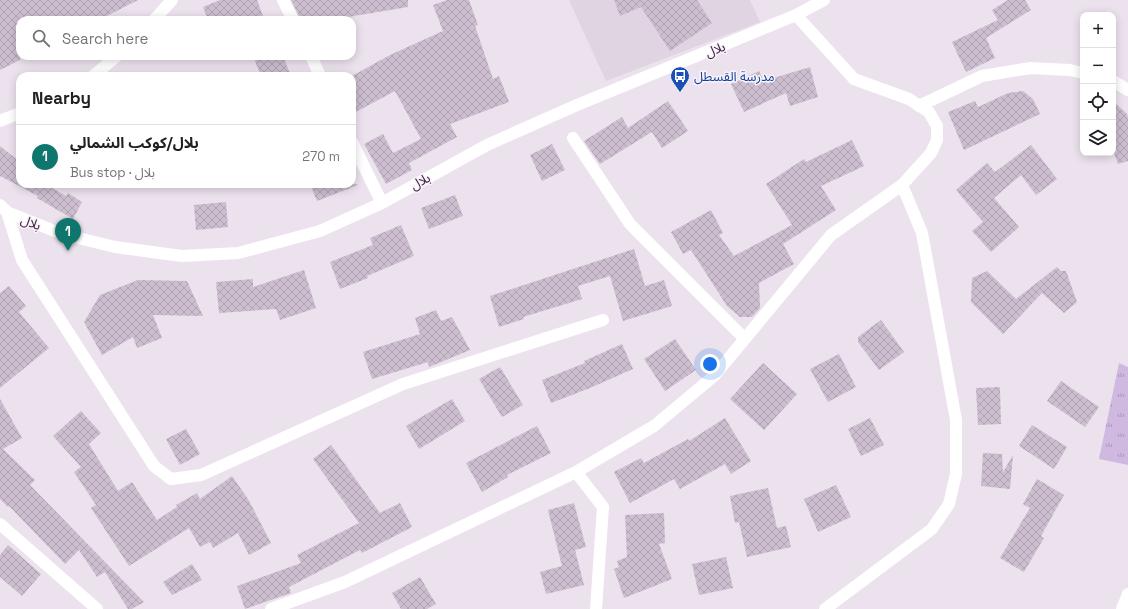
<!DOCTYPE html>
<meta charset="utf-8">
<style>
:root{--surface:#fff;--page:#f6f6f6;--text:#202124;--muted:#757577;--line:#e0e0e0;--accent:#0f766e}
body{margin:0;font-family:"Space Grotesk","Noto Sans Arabic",sans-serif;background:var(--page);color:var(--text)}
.controls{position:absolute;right:12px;top:12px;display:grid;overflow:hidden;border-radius:8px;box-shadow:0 2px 10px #0003}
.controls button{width:36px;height:36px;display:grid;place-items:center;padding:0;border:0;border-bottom:1px solid var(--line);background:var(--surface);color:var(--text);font:20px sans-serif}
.you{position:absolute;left:710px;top:364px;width:14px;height:14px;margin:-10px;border:3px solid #fff;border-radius:50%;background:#1a73e8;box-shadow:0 0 0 6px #1a73e833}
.badge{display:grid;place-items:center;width:26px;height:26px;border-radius:50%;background:var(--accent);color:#fff;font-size:13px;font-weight:700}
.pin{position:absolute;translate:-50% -33px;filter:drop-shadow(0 1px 2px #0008)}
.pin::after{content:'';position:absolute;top:21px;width:14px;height:12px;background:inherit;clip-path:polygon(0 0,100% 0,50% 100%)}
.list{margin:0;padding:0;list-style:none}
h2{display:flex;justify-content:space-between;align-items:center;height:52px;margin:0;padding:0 16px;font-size:17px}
h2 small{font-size:13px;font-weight:400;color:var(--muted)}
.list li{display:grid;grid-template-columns:26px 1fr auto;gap:12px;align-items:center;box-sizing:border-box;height:64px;padding:0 16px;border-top:1px solid var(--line)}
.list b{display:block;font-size:15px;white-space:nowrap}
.list p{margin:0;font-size:13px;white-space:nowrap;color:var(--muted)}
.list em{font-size:13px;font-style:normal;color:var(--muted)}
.icon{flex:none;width:22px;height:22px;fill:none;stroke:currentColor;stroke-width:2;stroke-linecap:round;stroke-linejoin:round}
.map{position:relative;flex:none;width:1128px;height:609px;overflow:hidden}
.search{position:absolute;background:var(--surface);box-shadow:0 2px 10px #0003;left:16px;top:16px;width:340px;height:44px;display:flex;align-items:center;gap:10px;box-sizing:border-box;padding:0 14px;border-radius:12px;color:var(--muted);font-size:15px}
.panel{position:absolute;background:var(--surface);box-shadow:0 2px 10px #0003;left:16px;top:72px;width:340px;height:116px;border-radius:12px}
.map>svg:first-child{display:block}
.built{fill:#e0d3e2}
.grass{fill:url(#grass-tufts)}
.building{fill:url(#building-cross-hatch)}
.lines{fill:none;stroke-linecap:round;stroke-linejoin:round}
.minor{stroke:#fff;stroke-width:12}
.labels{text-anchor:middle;stroke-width:3;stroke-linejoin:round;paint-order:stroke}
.street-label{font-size:13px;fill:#41203f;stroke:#f8f3fa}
.transit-label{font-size:13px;fill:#164399;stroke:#f8f3fa;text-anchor:start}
</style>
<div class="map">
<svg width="1128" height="609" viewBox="0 0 1128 609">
<defs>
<pattern id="grass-tufts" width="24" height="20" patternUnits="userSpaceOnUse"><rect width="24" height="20" fill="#d0b9e1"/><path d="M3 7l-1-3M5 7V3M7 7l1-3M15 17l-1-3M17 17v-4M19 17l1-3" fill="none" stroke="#aa96b8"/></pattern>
<pattern id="building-cross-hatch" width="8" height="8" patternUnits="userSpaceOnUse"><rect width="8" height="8" fill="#ccbecf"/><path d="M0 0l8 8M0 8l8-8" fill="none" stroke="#b0a3b3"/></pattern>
</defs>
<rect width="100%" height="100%" fill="#ece2ee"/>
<path class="built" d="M569 0H750L760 22 606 81Z"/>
<path class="grass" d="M1119 363 1128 367V465L1099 459Z"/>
<path class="building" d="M0 0H138L99 20H20V60L0 70Z
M220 0H257L263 16 253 20H208L203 7Z
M291 0H408V7L330 20H301Z
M447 0H469L478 25 475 26 493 79 499 76 509 102 450 124 457 137 409 163 412 170 386 184 364 144 383 134 393 153 421 139 395 91 352 114V76L390 55 443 31 433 5Z
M614 0H697L712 23 670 51 641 7 620 16Z
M1008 0H1025L1031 10 986 38 995 58 966 72 952 42 998 20 992 10Z
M253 56H283L291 76H261Z
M810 67 818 97 790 106 786 93 744 112 731 84 759 71 764 81Z
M1023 91 1033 99 1040 114 964 150 948 112 975 101 978 107 1008 93Z
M668 101 688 131 662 148 652 132 600 164 584 141 622 117 628 128Z
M1113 101 1127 114 1128 118V161L1118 164 1113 150Z
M852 140 864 166 821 186 836 210 783 244 794 264 759 283 760 308 752 317H740L727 306 691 250 683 254 671 232 711 210 723 233 719 235 734 256 792 225 766 184 804 159 806 162Z
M552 144 565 170 542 181 530 155Z
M1031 145 1057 179 1036 195 1021 175 994 198 1019 227 991 252 972 231 983 222 956 190 987 163 995 172Z
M0 146 20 162V184H45L66 196 68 193 82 202 73 219 37 198 38 196 0 176Z
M310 184H357L358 185 317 201Z
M455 195 463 216 429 229 421 208Z
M226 202 228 227 196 230 194 205Z
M401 225 414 256 367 276 368 278 340 289 330 262 373 245 370 238Z
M634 249 645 286 664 280 672 306 623 321 610 276 578 286 582 299 523 317 524 319 499 327 490 296Z
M1057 267 1061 271H1066L1077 302 1064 313 1042 293 1003 334 971 302 972 278 987 271 1016 299Z
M304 270 316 308 280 320 276 309 219 313 216 282 253 279V287Z
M138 280 187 281 203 316 153 315 162 338 137 348 133 337 102 355 84 322 100 295Z
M9 286 26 306 19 312 49 348 0 388V293Z
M436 310 441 321 452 317 470 350 429 367 428 362 372 379 363 352 420 334 415 318Z
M881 320 904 352 879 370 858 342V337Z
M675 339 696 370 665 391 644 359Z
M622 344 633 369 590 388 551 403 542 380 585 363 584 361Z
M839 354 856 387 828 402 810 369Z
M763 363 797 394 764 430 730 399Z
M500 367 523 405 502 417 479 379Z
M1061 381 1099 407 1085 427 1047 401Z
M1000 387 1001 424 978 425 976 388Z
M0 399 22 438 3 449 35 480 30 485 144 602 132 609H128L105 572 97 577 79 550 65 564 9 506 8 507 0 499Z
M452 399 465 421 419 449 406 426Z
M81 411 101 433 89 444 118 491 132 482 157 520 177 507 176 505 197 493 200 499 232 476 248 499 271 543 249 555 238 533 213 548 210 542 200 547 189 528 129 566 91 508 96 505 74 472 81 467 53 436Z
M725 418 751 461 731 474 725 464 680 489 674 479 630 503 614 472 641 458 644 463 688 439 689 441Z
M870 418 884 445 861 456 848 429Z
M1032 425 1067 447 1054 469 1019 446Z
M537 426 551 453 507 475 508 477 482 492 466 463Z
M186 429 200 454 180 465 166 439Z
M331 445 380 513 400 503 412 527 362 553 360 550 289 587 291 593 245 609 237 586 301 563 297 555 359 523 313 459Z
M983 453 1002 454 1003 472 1013 455 1010 489 981 486Z
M1037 479 1064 495 1041 536 1044 538 1024 572 1000 558 1030 508 1023 504Z
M836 485 851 517 818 532 804 499Z
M768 488 777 528 786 526 791 547 747 557 739 522 735 523 730 496Z
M574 503 586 547 575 550 584 585 546 594 540 572 562 566 548 510Z
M664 513 665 543 659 544 672 579 624 598 614 569 619 567 617 561 627 557 625 515Z
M8 545 41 574 22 596 0 577V555Z
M726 557 733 588 699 595 692 564Z
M192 564 202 580 172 595 163 582Z
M420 577 436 604 427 609H401L392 593Z"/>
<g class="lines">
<path class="minor" d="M283 0 293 20
M154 20 172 0
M311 56 320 76
M93 76 117 56
M1113 81 1128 90
M919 106 982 76 1030 68 1070 70 1083 73
M0 121 20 113
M573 138 630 224 745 339
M352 142 382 203
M0 205 7 212 62 234 115 247 182 256 238 253 320 231 382 203 487 145 577 105 796 15 824 0
M7 212 22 260 154 466 171 479 201 475 403 384 603 320
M576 472 603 507 596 609
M0 524 97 609
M271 609 345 582 576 472 654 426 714 376 831 235 902 185 931 153 937 140V126L929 112 909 99 854 79 796 15
M825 609 932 529 949 504 956 474V420L922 233 902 185
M1122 609 1128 594"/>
</g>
<defs>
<symbol id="bus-pin" viewBox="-11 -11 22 30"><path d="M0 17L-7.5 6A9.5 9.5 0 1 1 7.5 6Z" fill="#1a4fb4" stroke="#f8f3fa"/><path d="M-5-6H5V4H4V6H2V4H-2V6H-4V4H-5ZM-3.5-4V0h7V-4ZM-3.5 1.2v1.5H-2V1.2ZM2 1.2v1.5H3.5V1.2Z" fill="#fff"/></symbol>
</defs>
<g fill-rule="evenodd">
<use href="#bus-pin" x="669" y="65" width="22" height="30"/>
</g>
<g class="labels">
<g class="street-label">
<text transform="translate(715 49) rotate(-22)" y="5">بلال</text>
<text transform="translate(420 181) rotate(-29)" y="5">بلال</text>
<text transform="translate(31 222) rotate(21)" y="5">بلال</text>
</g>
<g class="transit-label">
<text x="694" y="81">مدرسة القسطل</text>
</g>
</g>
</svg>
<div class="controls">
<button>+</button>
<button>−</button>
<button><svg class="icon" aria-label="locate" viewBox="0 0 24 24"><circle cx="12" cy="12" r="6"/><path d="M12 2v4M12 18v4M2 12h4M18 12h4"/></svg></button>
<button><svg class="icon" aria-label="layers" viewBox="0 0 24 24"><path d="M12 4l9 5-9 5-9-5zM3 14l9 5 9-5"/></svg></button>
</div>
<div class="you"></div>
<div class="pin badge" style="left:68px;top:251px">1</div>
<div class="search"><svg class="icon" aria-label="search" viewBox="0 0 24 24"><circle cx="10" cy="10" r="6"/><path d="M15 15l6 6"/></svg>Search here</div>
<section class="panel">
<h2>Nearby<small></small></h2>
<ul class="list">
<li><span class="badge">1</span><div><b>بلال/كوكب الشمالي</b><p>Bus stop · بلال</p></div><em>270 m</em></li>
</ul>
</section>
</div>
